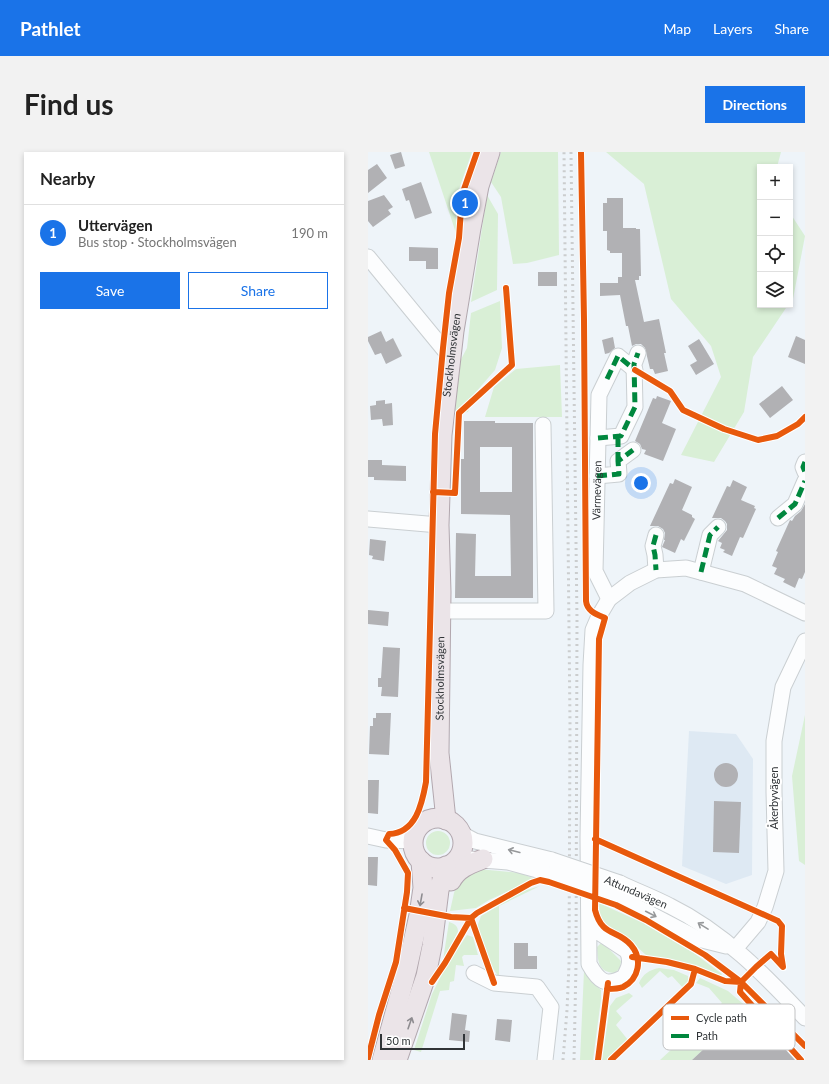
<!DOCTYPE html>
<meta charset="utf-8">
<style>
:root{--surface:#fff;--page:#f2f2f2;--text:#222;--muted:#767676;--line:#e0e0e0;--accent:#1a73e8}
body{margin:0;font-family:Lato,sans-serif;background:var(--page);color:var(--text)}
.controls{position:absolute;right:12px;top:12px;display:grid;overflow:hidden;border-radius:0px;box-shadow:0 2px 6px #0003}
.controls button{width:36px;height:36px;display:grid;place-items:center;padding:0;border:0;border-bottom:1px solid var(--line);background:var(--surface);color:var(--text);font:20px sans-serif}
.scale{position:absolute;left:12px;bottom:10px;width:85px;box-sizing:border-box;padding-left:4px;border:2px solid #303437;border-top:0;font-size:11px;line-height:14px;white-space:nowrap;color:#303437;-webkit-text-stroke:3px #fff;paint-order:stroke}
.you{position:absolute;left:273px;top:331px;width:14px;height:14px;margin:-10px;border:3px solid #fff;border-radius:50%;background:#1a73e8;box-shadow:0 0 0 6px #1a73e833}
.badge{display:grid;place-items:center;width:26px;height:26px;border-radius:50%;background:var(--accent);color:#fff;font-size:13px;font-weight:700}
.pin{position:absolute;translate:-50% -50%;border:2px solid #fff;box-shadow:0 1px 4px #0006}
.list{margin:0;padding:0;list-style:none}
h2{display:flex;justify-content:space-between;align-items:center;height:52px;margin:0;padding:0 16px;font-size:17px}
h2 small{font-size:13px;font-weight:400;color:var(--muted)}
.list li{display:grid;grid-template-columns:26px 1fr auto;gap:12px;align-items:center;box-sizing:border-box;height:56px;padding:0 16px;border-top:1px solid var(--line)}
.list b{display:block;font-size:15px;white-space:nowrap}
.list p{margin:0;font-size:13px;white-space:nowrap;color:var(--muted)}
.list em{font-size:13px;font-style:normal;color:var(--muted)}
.actions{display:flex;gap:8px;padding:12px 16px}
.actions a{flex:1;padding:9px 0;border:1px solid var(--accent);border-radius:0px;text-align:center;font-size:14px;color:var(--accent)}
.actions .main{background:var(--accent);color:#fff}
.icon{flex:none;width:22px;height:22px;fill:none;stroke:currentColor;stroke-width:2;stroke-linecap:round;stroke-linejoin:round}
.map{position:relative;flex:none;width:437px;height:908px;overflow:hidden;border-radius:0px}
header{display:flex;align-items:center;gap:24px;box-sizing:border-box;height:56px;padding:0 20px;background:var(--accent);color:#fff}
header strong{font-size:19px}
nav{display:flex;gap:22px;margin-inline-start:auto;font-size:14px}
.intro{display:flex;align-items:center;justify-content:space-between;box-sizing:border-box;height:96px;padding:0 24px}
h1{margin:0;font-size:28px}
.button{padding:10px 18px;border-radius:0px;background:var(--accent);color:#fff;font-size:14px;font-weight:700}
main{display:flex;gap:24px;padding:0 24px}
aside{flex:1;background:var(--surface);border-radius:0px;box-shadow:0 2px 6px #0003}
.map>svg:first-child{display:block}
.built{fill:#dee9f3}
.green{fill:#d9efd6}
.building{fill:#b1b1b4;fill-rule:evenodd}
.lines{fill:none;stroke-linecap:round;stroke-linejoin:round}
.minor-casing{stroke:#cacfd2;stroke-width:17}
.major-casing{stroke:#b2a7ae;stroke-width:21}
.minor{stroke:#fcfdfe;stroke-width:15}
.major{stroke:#ebe4e8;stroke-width:19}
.rail{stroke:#cbcdce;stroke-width:3;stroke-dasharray:2 4;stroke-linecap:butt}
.minor-bridge-casing{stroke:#cacfd2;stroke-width:17;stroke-linecap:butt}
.minor-bridge{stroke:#fcfdfe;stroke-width:15}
.quiet{stroke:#00873e;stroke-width:5;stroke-dasharray:10 5;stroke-linecap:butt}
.cycleway-casing{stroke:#fff;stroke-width:8}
.cycleway{stroke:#e8590c;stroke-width:6}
.oneway{stroke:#96989a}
.oneway2{stroke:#8e8c90}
.labels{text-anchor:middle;stroke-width:4;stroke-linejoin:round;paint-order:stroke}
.street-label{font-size:11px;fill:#303437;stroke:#fff}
.key{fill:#fff;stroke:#c1c2c3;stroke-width:1}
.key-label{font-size:11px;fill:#303437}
</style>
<header>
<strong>Pathlet</strong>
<nav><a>Map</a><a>Layers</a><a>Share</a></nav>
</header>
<div class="intro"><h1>Find us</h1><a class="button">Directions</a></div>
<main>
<aside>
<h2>Nearby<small></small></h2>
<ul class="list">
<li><span class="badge">1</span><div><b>Uttervägen</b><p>Bus stop · Stockholmsvägen</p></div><em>190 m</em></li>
</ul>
<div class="actions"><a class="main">Save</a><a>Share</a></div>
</aside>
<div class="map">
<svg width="437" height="908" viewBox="0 0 437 908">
<rect width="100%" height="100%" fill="#eef4f9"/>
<path class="built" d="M321 579 368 582 385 607 384 723 358 732 314 714Z"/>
<path class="green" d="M61 0H104L90 40 89 84Z
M133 0H190L191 103 159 111 145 112 133 45 123 30Z
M238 0H413L409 15H392V153H420L385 205 376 260 346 310 313 303 353 225 343 194 303 147 276 32Z
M119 43 130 62 129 138 103 150Z
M422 61 437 84 425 147 422 150Z
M132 149 134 196 127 218 107 241 100 260 85 263 90 213 99 196 103 161Z
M192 213 194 265H117L126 235 148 217Z
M437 563V713L431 709 424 624Z
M58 691a12 12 0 1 1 24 0a12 12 0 1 1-24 0Z
M110 717 152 721 167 727 121 748 108 756 82 759 86 741 90 729Z
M172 734 131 754V825C122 814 112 790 110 776 109 772 112 768 113 764L155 739Z
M231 751 275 771 326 801 354 822 352 826 299 807 279 804 266 792 241 776 232 766Z
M81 770C87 772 90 774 90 780L75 808Z
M99 783 105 785 110 803H96L94 805 96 814 88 813 86 829 82 830 81 838 72 839 53 900 46 898 64 842 78 814Z
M234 790 253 809 252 816 247 821C230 820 230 810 229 795Z
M291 816 306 818 320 824V831L316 837 304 824 300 826 292 819 274 836 271 831C275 822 281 818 291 816Z
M216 819 223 829 233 838V847L225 908H212Z
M332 826 360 839 380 856 324 908H292L354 851 341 836 328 831Z
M261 841 265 844 248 859 254 866 248 873 260 888 239 908H234L242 854 248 846Z"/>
<path class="building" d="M33 0 37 14 27 17 22 3Z
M9 12 19 26 0 41V18Z
M53 30 64 61 47 67 41 48 38 49 34 37Z
M16 43 25 55 20 58 23 62 5 75 0 69V49Z
M239 46H255V76H268V77H272L273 124H271V128H267L276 170 291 167 298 201H296L300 219 287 222 285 217H282L277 196 273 192H268L264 194 260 174H258L252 143 232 144V131H250V125H254V101H242V99L239 98V79H235V51H239Z
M41 95 70 96V117H58V109H41Z
M170 120H189V134H170Z
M13 179 18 190 25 186 34 204 18 212 13 201 7 203 0 189V185Z
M428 184 437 188V212L420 205Z
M245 185 247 196 241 201 237 202 234 188Z
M331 187 346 212 328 223 322 213 329 209 320 194Z
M414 234 425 248 402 266 391 252Z
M289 244 303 249 294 271 308 277 295 309 276 302 278 298 274 297 272 292 267 289 285 246 288 247Z
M17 248V252L24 251 25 273 15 274 14 267 3 268 2 254 8 253V249Z
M96 269H127V271H165V446H87L88 381 108 382 107 424H143L142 363 93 362V307H96ZM112 295H144V340H112Z
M0 308H14V313L38 314V329L6 328V325H0Z
M307 327 324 335 314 358 324 363V365L327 367 316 389 313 387 307 401 294 395 297 388H296L297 381 295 377 290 374H282L302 331 305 332Z
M365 328 379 335 373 348 387 354 386 356 388 357 375 386 372 385 364 404 355 400 357 398 352 396 354 391 350 389 359 378V372L357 369 353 366H344L359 334 362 335Z
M437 352V420L434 427 431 426 427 436 415 430 417 427 406 422 409 416 404 414 410 400 408 399 422 368 424 369 427 364 433 359Z
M2 387 18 389 16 409 4 407 5 404 1 403Z
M0 458 21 460 20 474 0 472Z
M15 495 32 496 30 545 13 544 14 535H10V526H13Z
M8 561H23L21 603 1 602 2 574H5V566H8Z
M346 623a12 12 0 1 1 24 0a12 12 0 1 1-24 0Z
M0 628H11L10 662 0 661Z
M346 649 373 650 371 701 345 700Z
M0 705H10L9 734 0 733Z
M146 791H160V804H169V817H146Z
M380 856 427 908H324Z
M84 861 99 863 97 878 102 879 101 890 81 888Z
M129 867 144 868 142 890 127 888Z"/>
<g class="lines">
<defs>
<g id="minor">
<path d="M0 105 83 206"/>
<path d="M230 286 253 284 267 255 266 212 270 201"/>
<path d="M437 310 435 315 437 320"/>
<path d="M229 324 251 322 250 309 265 298"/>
<path d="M410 366 427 352 437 329"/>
<path d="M0 367 71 373"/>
<path d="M288 383 285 394 287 403 288 418"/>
<path d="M333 420 342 383 350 375"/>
<path id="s1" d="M241 447 227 419 231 243 250 204 267 218"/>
<path d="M72 459H178L175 273"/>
<path d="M92 681 107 689 184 708"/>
<path d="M0 684 18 688 45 689"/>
<path d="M90 706 140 710 184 722"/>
<path d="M252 731C268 739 285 745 302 754 355 780 397 823 437 866"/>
<path d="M248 744 330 787 358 794"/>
<path d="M221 774 259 799C264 809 261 816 256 825 238 835 231 830 221 812L220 686 223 513 225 478 231 464 241 447 262 431 288 418 318 416 377 432 437 461"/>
<path d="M367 797 390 770 397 755 408 719 406 640V589L415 535 437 489"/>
<path d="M106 821 126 831 169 835 183 855 177 908"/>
</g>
<g id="major">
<circle cx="70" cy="691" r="25"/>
<path id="s2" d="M78 668 71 601 73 440 71 373 74 283 86 179 103 76 111 34 122 0"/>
<path d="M83 729C90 716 102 712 115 707"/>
<path d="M14 908 39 817 51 763 55 736 53 709"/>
<path d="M29 908 58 824 64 794 71 738 78 714"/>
</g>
</defs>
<use href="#minor" class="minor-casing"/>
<use href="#major" class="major-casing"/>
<use href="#minor" class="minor"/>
<use href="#major" class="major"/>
<path class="rail" d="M203 0 209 468 208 813 206 908
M195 908 199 858 201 813 202 571 196 0"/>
<defs>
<path id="minor-bridge" d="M184 708 252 731
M184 722 248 744"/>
</defs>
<use href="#minor-bridge" class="minor-bridge-casing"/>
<use href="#minor-bridge" class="minor-bridge"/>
<path class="quiet" d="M239 227 250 204 267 218
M250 285V309
M230 286 253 284 267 255 266 212 270 201
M437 310 435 315 437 320
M229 324 251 322 250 309 265 298
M410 366 427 352 437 329
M288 383 285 394 287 403 288 418
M333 420 342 383 350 375"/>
<defs>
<path id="cycleway" d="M213 0 216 167 218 449C219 459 228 462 237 466L231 487 227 758C234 785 249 777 263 793 275 807 271 827 255 835 250 837 244 837 239 837
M267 218 302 239 315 258 356 277 390 288 409 284 430 272 437 265
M65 340 87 341 91 261 144 213 138 136
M227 687 410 769 414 774 413 802 415 815 403 802 388 815 373 830
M36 756 83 765 103 766 126 831
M264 805 299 810 327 817 357 829 373 830 372 840 433 908
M64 830 77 811 103 766 109 761 163 731 172 728 181 730 248 753 278 768 337 803 373 830 437 894
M0 906 11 863 28 810 39 740 40 721 27 698 18 688 21 682C48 681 54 652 58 630L67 282 75 196 81 141 91 86 94 43 109 0
M230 908 240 831
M243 908 323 832 327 817"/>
</defs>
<use href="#cycleway" class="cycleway-casing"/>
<use href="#cycleway" class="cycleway"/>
</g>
<defs><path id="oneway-shaft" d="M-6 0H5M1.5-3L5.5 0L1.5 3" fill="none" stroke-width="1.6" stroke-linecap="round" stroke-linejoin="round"/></defs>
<g class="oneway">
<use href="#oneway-shaft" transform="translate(146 699) rotate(-166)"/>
<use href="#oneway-shaft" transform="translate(283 762) rotate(27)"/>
<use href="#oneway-shaft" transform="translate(335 774) rotate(-148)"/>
</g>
<g class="oneway2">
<use href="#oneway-shaft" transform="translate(53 748) rotate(100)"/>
<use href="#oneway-shaft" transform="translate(42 871) rotate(-71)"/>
</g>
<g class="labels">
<g class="street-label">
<text dy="4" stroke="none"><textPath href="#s2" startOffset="466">Stockholmsvägen</textPath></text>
<text dy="4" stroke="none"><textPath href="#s1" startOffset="112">Värmevägen</textPath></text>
<text dy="4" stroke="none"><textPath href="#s2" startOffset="142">Stockholmsvägen</textPath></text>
<text transform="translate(406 646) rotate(-90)" y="4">Åkerbyvägen</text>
<text transform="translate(268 740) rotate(23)" y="4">Attundavägen</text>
</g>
</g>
<rect x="295" y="852" width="132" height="46" rx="6" class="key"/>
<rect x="303" y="864" width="18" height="4" fill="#e8590c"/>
<rect x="303" y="882" width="18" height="4" fill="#00873e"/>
<g class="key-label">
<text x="328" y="870">Cycle path</text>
<text x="328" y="888">Path</text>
</g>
</svg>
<div class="controls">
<button>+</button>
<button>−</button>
<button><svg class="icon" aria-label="locate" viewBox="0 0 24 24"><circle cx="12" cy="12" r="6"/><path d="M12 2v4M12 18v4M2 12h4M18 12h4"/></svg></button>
<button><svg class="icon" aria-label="layers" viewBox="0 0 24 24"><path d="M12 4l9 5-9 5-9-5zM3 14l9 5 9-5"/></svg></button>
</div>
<div class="scale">50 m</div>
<div class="you"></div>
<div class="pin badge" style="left:97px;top:51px">1</div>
</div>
</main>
